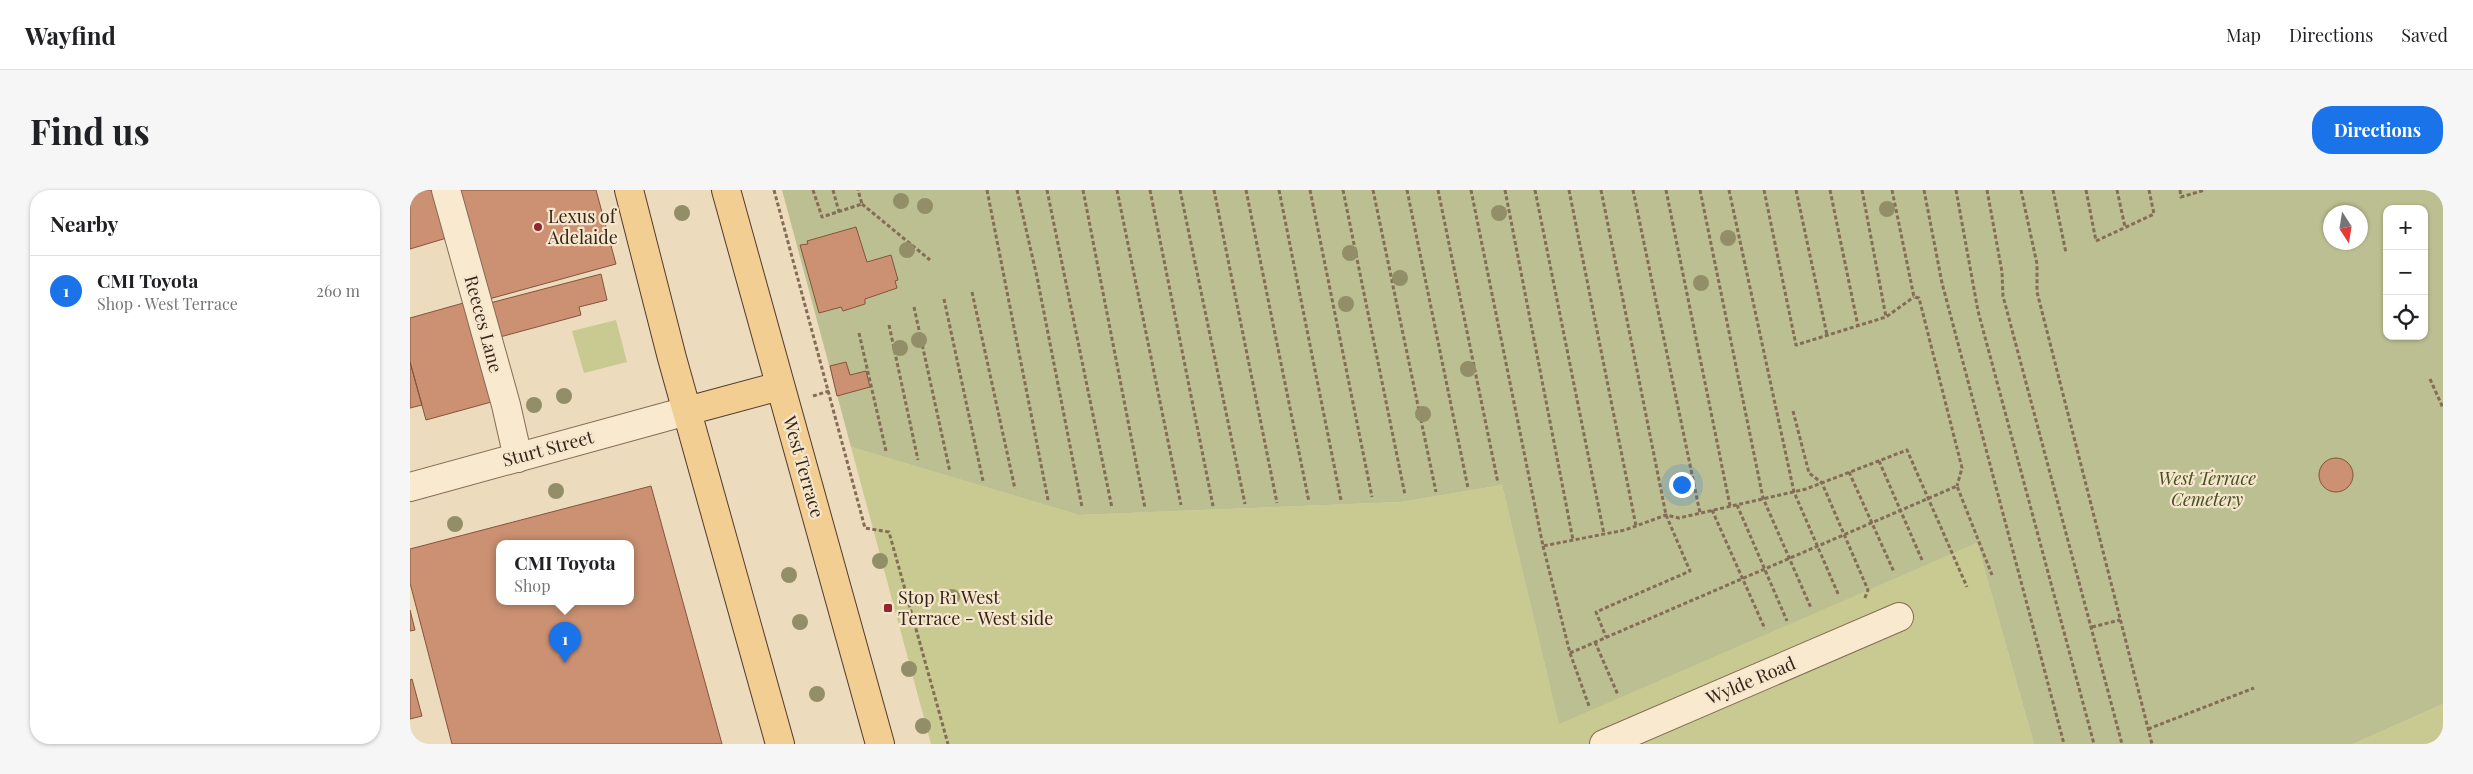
<!DOCTYPE html>
<meta charset="utf-8">
<style>
:root{--surface:#fff;--page:#f6f6f6;--text:#202124;--muted:#757577;--line:#e0e0e0;--accent:#1a73e8}
body{margin:0;font-family:"Playfair Display",serif;background:var(--page);color:var(--text)}
.controls{position:absolute;right:15px;top:15px;display:grid;overflow:hidden;border-radius:10px;box-shadow:0 1px 4px #0004}
.controls button{width:45px;height:45px;display:grid;place-items:center;padding:0;border:0;border-bottom:1px solid var(--line);background:var(--surface);color:var(--text);font:25px sans-serif}
.compass{position:absolute;left:1913px;top:15px;width:45px;height:45px;border-radius:50%;background:var(--surface);box-shadow:0 1px 4px #0004;rotate:168deg}
.you{position:absolute;left:1271px;top:294px;width:18px;height:18px;margin:-12px;border:4px solid #fff;border-radius:50%;background:#1a73e8;box-shadow:0 0 0 8px #1a73e833}
.badge{display:grid;place-items:center;width:32px;height:32px;border-radius:50%;background:var(--accent);color:#fff;font-size:16px;font-weight:700}
.pin{position:absolute;translate:-50% -41px;filter:drop-shadow(0 1px 2px #0008)}
.pin::after{content:'';position:absolute;top:26px;width:18px;height:15px;background:inherit;clip-path:polygon(0 0,100% 0,50% 100%)}
.popup{position:absolute;left:86px;top:350px;width:138px;height:65px;box-sizing:border-box;display:grid;place-content:center;border-radius:10px;background:var(--surface);filter:drop-shadow(0 1px 4px #0005);font-size:16px;white-space:nowrap;color:var(--muted)}
.popup b{font-size:19px;color:var(--text)}
.popup::after{content:'';position:absolute;left:50%;top:100%;margin-left:-10px;border:10px solid transparent;border-top-color:var(--surface)}
.list{margin:0;padding:0;list-style:none}
h2{display:flex;justify-content:space-between;align-items:center;height:65px;margin:0;padding:0 20px;font-size:21px}
h2 small{font-size:16px;font-weight:400;color:var(--muted)}
.list li{display:grid;grid-template-columns:32px 1fr auto;gap:15px;align-items:center;box-sizing:border-box;height:70px;padding:0 20px;border-top:1px solid var(--line)}
.list b{display:block;font-size:19px;white-space:nowrap}
.list p{margin:0;font-size:16px;white-space:nowrap;color:var(--muted)}
.list em{font-size:16px;font-style:normal;color:var(--muted)}
.icon{flex:none;width:28px;height:28px;fill:none;stroke:currentColor;stroke-width:2;stroke-linecap:round;stroke-linejoin:round}
.map{position:relative;flex:none;width:2033px;height:554px;overflow:hidden;border-radius:20px}
header{display:flex;align-items:center;gap:30px;box-sizing:border-box;height:70px;padding:0 25px;background:var(--surface);border-bottom:1px solid var(--line)}
header strong{font-size:24px}
nav{display:flex;gap:28px;margin-inline-start:auto;font-size:18px}
.intro{display:flex;align-items:center;justify-content:space-between;box-sizing:border-box;height:120px;padding:0 30px}
h1{margin:0;font-size:35px}
.button{padding:12px 22px;border-radius:20px;background:var(--accent);color:#fff;font-size:18px;font-weight:700}
main{display:flex;gap:30px;padding:0 30px}
aside{flex:1;background:var(--surface);border-radius:20px;box-shadow:0 1px 4px #0004}
.map>svg:first-child{display:block}
.green{fill:#c8ca91}
.cemetery{fill:#bcbf91;fill-rule:evenodd}
.building{fill:#cb9172;stroke:#83543c;fill-rule:evenodd}
.lines{fill:none;stroke-linecap:round;stroke-linejoin:round}
.minor-casing{stroke:#846c56;stroke-width:30}
.major-casing{stroke:#523a2b;stroke-width:30}
.path{stroke:#846c56;stroke-width:3;stroke-dasharray:4 2.5;stroke-linecap:butt}
.minor{stroke:#f8e9cf;stroke-width:28}
.major{stroke:#f2ce93;stroke-width:28}
.tree{fill:#928f68}
.poi-dot{fill:#93272f;stroke:#f5e6cc;stroke-width:2}
.labels{text-anchor:middle;stroke-width:4.5;stroke-linejoin:round;paint-order:stroke}
.poi-label{font-size:18px;fill:#34251b;stroke:#f5e6cc;text-anchor:start}
.street-label{font-size:18px;fill:#34251b;stroke:#f5e6cc}
.park-label{font-size:18px;font-style:italic;fill:#475022;stroke:#f5e6cc}
</style>
<header>
<strong>Wayfind</strong>
<nav><a>Map</a><a>Directions</a><a>Saved</a></nav>
</header>
<div class="intro"><h1>Find us</h1><a class="button">Directions</a></div>
<main>
<aside>
<h2>Nearby<small></small></h2>
<ul class="list">
<li><span class="badge">1</span><div><b>CMI Toyota</b><p>Shop · West Terrace</p></div><em>260 m</em></li>
</ul>
</aside>
<div class="map">
<svg width="2033" height="554" viewBox="0 0 2033 554">
<rect width="100%" height="100%" fill="#eddbbd"/>
<path class="green" d="M206 130 217 172 174 183 162 141Z
M441 257 669 325 991 312 1092 295 1149 533 1567 353 1624 554H521Z
M2033 514V554H1943Z"/>
<path class="cemetery" d="M372 0H2033V514L1943 554H1624L1567 353 1149 534 1092 295 991 312 669 325 441 257ZM1977 19H2014V146H1977ZM1920 22H1950V52H1920Z"/>
<path class="building" d="M0 0H27L40 47 0 59Z
M49 0H186L206 74 79 109Z
M446 37 457 72 481 65 488 90 485 91 487 98 455 109V114L433 121 431 117 409 123 390 55 398 54 397 51Z
M191 84 197 110 169 117 171 125 90 147 80 113Z
M57 112 85 211 16 230 0 172V128Z
M0 172 12 215 0 218Z
M436 172 440 185 456 181 460 197 427 206 420 176Z
M1909 285a17 17 0 1 1 34 0a17 17 0 1 1-34 0Z
M241 296 312 554H42L0 393V359ZM90 354H220V412H90Z
M0 420 5 440 0 441Z
M2 489 12 526 0 529V490Z"/>
<g class="lines">
<defs>
<path id="minor" d="M36 0 96 215 108 268
M0 297 277 221
M1194 554 1489 427"/>
<path id="major" d="M219 0 262 168 370 554
M316 0 470 554
M277 221 370 196"/>
</defs>
<use href="#minor" class="minor-casing"/>
<use href="#major" class="major-casing"/>
<path class="path" d="M364 0 455 338 479 342 538 554
M403 0 412 27 452 14 448 0
M423 0 429 22
M577 0 638 310
M607 0 627 87 672 317
M637 0 702 318
M673 0 735 318
M707 0 771 315
M740 0 803 316
M770 0 835 314
M804 0 867 313
M836 0 899 312
M869 0 931 310
M900 0 962 307
M933 0 995 305
M963 0 1026 302
M997 0 1058 298
M1028 0 1088 293
M1061 0 1133 356 1215 340 1256 325 1269 328 1396 299 1497 260 1557 397
M1095 0 1163 350
M1125 0 1194 344
M1159 0 1226 336
M1191 0 1256 325 1280 381 1186 422 1196 447
M1223 0 1290 323
M1256 0 1320 316
M1290 0 1353 308 1401 418
M1319 0 1384 302 1429 406
M1354 0 1386 155 1476 127 1504 107
M1386 0 1417 145
M1420 0 1448 136
M1452 0 1476 127
M1482 0 1504 107 1509 108 1552 278 1547 296
M1514 0 1532 93 1654 554
M1546 0 1568 121 1684 554
M1577 0 1592 82 1593 106 1712 554
M1611 0 1627 74V102L1742 554
M1643 0 1656 63
M1676 0 1686 51 1744 24 1739 0
M1707 0 1715 37
M1770 0 1771 7 1795 0
M452 14 520 70
M562 102 605 299
M534 109 573 291
M504 117 540 282
M479 135 508 270
M449 143 476 261
M2020 189 2033 218
M403 206 419 201
M1383 221 1399 283 1412 293 1458 400 1454 410
M1469 271 1512 370
M1439 282 1484 382
M1327 315 1377 431
M1302 320 1355 439
M1133 356 1160 463 1179 516
M1682 437 1710 430
M1185 452 1208 505
M1160 463 1547 296 1582 385
M1738 539 1844 498"/>
<use href="#minor" class="minor"/>
<use href="#major" class="major"/>
</g>
<g class="tree">
<circle cx="491" cy="11" r="8"/>
<circle cx="515" cy="16" r="8"/>
<circle cx="1477" cy="19" r="8"/>
<circle cx="272" cy="23" r="8"/>
<circle cx="1089" cy="23" r="8"/>
<circle cx="1318" cy="48" r="8"/>
<circle cx="497" cy="60" r="8"/>
<circle cx="940" cy="63" r="8"/>
<circle cx="990" cy="88" r="8"/>
<circle cx="1291" cy="93" r="8"/>
<circle cx="936" cy="114" r="8"/>
<circle cx="509" cy="150" r="8"/>
<circle cx="490" cy="158" r="8"/>
<circle cx="1058" cy="179" r="8"/>
<circle cx="154" cy="206" r="8"/>
<circle cx="124" cy="215" r="8"/>
<circle cx="1013" cy="224" r="8"/>
<circle cx="146" cy="301" r="8"/>
<circle cx="45" cy="334" r="8"/>
<circle cx="470" cy="371" r="8"/>
<circle cx="379" cy="385" r="8"/>
<circle cx="542" cy="407" r="8"/>
<circle cx="390" cy="432" r="8"/>
<circle cx="499" cy="479" r="8"/>
<circle cx="407" cy="504" r="8"/>
<circle cx="513" cy="536" r="8"/>
</g>
<g class="poi-dot">
<circle cx="128" cy="37" r="5"/>
<rect x="473" y="413" width="10" height="10" rx="2.5"/>
</g>
<g class="labels">
<g class="poi-label">
<text x="138" y="33">Lexus of<tspan x="138" dy="21">Adelaide</tspan></text>
<text x="488" y="414">Stop R1 West<tspan x="488" dy="21">Terrace - West side</tspan></text>
</g>
<g class="street-label">
<text transform="translate(73 134) rotate(75)" y="6">Reeces Lane</text>
<text transform="translate(138 259) rotate(-15)" y="6">Sturt Street</text>
<text transform="translate(393 277) rotate(74)" y="6">West Terrace</text>
<text transform="translate(1341 491) rotate(-23)" y="6">Wylde Road</text>
</g>
<g class="park-label">
<text x="1797" y="295">West Terrace<tspan x="1797" dy="21">Cemetery</tspan></text>
</g>
</g>
</svg>
<div class="controls">
<button>+</button>
<button>−</button>
<button><svg class="icon" aria-label="locate" viewBox="0 0 24 24"><circle cx="12" cy="12" r="6"/><path d="M12 2v4M12 18v4M2 12h4M18 12h4"/></svg></button>
</div>
<svg class="compass" viewBox="-18 -18 36 36"><path d="M0-13l5 13h-10z" fill="#e53935"/><path d="M0 13l5-13h-10z" fill="#757577"/></svg>
<div class="you"></div>
<div class="pin badge" style="left:155px;top:473px">1</div>
<div class="popup"><b>CMI Toyota</b>Shop</div>
</div>
</main>
